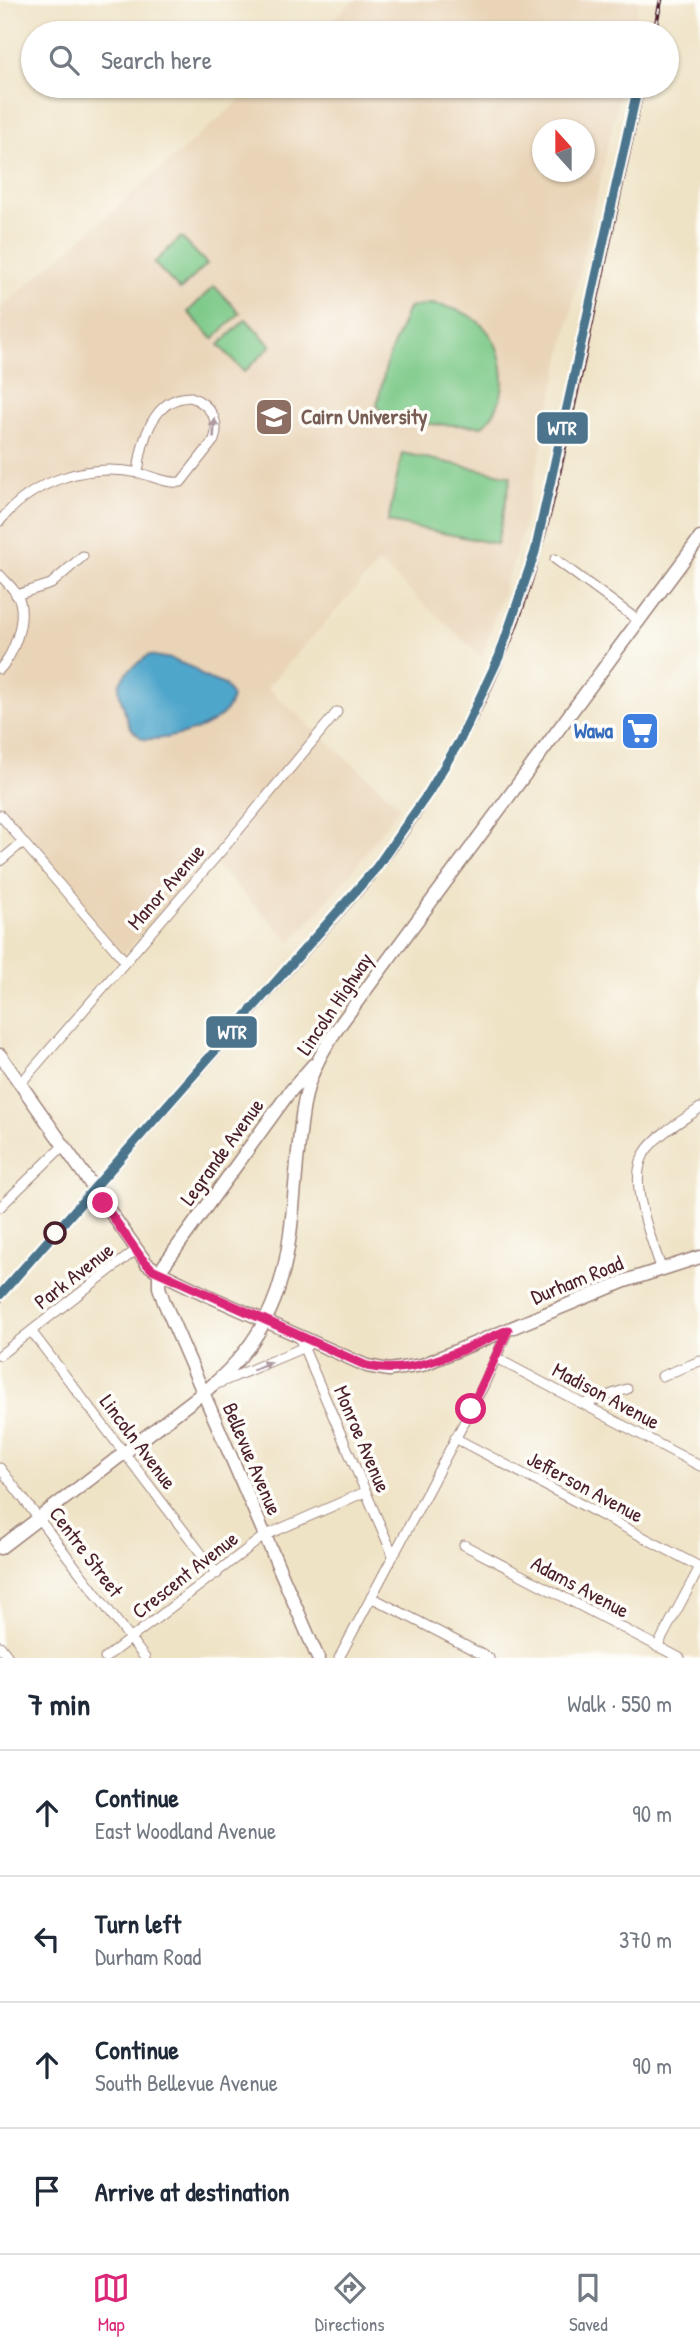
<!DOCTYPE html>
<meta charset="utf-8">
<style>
:root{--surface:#fff;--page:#f2f2f3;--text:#1f2937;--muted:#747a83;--line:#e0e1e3;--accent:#db2777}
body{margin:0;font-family:"Patrick Hand",sans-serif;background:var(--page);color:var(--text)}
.compass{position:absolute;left:532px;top:119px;width:63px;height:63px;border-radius:50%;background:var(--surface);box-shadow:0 2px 5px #0004;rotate:339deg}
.stop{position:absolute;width:21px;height:21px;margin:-16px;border:5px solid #db2777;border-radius:50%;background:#fff}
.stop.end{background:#db2777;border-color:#fff;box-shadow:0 2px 7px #0008}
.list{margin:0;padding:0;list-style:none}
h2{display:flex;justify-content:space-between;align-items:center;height:91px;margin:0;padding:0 28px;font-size:30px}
h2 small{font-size:23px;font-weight:400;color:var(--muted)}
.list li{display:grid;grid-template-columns:46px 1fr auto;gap:21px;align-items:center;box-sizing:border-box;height:126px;padding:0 28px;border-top:2px solid var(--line)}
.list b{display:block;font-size:26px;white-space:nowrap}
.list p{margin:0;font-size:23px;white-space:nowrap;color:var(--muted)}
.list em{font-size:23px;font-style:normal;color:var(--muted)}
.icon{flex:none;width:38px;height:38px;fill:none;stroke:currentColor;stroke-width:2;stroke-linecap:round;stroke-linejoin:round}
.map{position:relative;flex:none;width:700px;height:1658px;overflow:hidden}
.search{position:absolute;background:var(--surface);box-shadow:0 2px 5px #0004;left:21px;right:21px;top:21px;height:77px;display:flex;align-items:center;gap:18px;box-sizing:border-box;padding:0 24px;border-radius:38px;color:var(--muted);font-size:26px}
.sheet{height:595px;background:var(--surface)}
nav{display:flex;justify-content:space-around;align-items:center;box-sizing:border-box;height:98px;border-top:2px solid var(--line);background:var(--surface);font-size:19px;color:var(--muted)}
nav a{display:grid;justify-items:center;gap:4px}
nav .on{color:var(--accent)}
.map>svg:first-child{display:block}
.built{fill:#e9d4b7;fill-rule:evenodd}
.green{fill:#7cc988;stroke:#63745a;stroke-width:2}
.water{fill:#4fa6cb;stroke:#4c627b;stroke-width:2}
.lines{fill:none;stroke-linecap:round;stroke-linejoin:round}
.minor-casing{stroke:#9c8178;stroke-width:11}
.major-casing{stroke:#9c8178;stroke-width:15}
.minor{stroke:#fff;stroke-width:9}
.major{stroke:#fff;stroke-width:12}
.rail-casing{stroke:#4a1f2b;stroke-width:4.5}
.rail{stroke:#fdfcf7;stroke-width:2;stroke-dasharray:5;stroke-linecap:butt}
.rail-1-casing{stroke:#fdfcf7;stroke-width:14}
.rail-1{stroke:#4c748c;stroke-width:9}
.oneway{fill:#ae9aa0}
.route{stroke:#db2777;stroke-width:9}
.stop-dot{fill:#fdfcf7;stroke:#4a1f2b;stroke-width:3.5}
.labels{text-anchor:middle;stroke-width:7;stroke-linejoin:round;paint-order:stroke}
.education-label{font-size:21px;font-weight:bold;fill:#785e54;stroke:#fdfcf7;text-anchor:start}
.shop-label{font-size:21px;font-weight:bold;fill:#366cbe;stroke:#fdfcf7;text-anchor:end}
.street-label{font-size:21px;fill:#4a1f2b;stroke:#fdfcf7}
.line-badge{stroke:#fdfcf7;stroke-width:2.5}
.badge-label{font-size:19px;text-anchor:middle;font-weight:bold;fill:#fff}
</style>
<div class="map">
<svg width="700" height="1658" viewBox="0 0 700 1658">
<rect width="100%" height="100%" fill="#fdfcf7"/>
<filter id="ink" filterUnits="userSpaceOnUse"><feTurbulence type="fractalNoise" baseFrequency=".0143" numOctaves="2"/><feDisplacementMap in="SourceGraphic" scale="14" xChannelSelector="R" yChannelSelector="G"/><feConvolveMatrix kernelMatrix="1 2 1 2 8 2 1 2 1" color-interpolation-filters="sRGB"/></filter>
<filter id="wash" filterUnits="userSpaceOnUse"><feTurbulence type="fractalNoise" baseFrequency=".00686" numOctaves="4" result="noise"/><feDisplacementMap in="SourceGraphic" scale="28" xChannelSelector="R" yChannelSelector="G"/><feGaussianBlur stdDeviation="1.57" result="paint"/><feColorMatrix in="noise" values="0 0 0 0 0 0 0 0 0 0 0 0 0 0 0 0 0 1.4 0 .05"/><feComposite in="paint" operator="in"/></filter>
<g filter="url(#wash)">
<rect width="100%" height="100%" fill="#efe3c6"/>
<path class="built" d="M354 0H639L632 33H316Z
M256 86H621L524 526 482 657 379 563 267 687 400 806 356 867 291 942 209 859 123 955 0 808V309ZM542 130H584V172H542Z"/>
<path class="green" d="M181 237 207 264 180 290 154 263Z
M214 286 240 313 213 339 188 312Z
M430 304C477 309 503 335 503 383 502 399 495 416 482 426L427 424 384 414 377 405 387 362 408 308Z
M246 319 271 346 244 372 219 345Z
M402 453 511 476 497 544 388 522Z"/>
<path class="water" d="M149 655 171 659 193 668 204 677 225 685 232 697C227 727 169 741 143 739 130 730 127 723 124 708 122 701 118 693 119 686 122 673 138 663 149 655Z"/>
</g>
<g filter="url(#ink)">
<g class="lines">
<defs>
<path id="minor" d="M0 521C33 480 87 463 139 473 152 476 167 484 181 482L214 440C221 420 209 404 191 397 152 397 141 443 138 473
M555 559 639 621
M0 575C7 583 17 591 20 602 25 622 14 654 0 669
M16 595 51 584 83 556
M0 815 125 961
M0 861 23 842
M20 1084 228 843 337 712
M0 1207 63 1146
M661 1268C651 1236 624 1177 648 1148 662 1131 682 1121 700 1108
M31 1331 217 1574
M299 1337 393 1555
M0 1355 136 1250
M496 1358 700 1466
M662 1376 700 1361
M217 1384 307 1346
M583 1404 627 1389
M455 1438 700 1567
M0 1468 145 1658
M464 1545 680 1658
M371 1597 489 1658
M0 1646 9 1658
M657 1647 700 1567
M105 1658 264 1536 365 1492
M339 1658 484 1385 508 1330"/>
<path id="major" d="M0 1055 147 1264 159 1272 209 1296 367 1366 389 1370 422 1365 625 1281 700 1257
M159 1272V1287L164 1302 318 1658
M159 1272 288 1094 313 1065
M0 1548 209 1388C287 1323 289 1256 297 1162 300 1136 301 1109 309 1083 317 1059 330 1038 345 1018L700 538"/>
</defs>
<use href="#minor" class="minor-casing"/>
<use href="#major" class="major-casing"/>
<use href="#minor" class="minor"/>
<use href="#major" class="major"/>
<defs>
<path id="rail" d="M654 33 661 0
M0 1301 373 879C424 813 467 743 500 666 538 578 557 484 577 391 599 289 621 188 643 86"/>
</defs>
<use href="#rail" class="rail-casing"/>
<use href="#rail" class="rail"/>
<defs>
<path id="rail-1" d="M0 1295 376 868 429 792 460 740 499 657 535 552 638 86"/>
</defs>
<use href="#rail-1" class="rail-1-casing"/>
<use href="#rail-1" class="rail-1"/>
</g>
<defs><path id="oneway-solid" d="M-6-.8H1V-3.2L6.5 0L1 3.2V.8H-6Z" transform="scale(1.75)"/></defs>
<g class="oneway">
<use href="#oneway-solid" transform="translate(214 428) rotate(-88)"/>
<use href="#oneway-solid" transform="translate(262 1366) rotate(-23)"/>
</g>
</g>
<g class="lines" filter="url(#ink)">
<path class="route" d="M103 1203 142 1259 152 1269 367 1366C416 1377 464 1348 508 1330L471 1409"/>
</g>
<defs>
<symbol id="university-square" viewBox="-11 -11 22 22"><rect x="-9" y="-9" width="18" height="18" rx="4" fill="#8d6e63" stroke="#fdfcf7"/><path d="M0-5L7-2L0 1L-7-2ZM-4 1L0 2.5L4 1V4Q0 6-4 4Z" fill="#fff"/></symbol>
<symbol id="supermarket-square" viewBox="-11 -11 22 22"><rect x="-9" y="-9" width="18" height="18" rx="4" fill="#3f7fe0" stroke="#fdfcf7"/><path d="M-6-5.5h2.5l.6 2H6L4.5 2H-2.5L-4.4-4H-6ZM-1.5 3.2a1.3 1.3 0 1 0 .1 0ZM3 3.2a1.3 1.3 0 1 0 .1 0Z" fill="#fff"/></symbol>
</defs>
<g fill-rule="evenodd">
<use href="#university-square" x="252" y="395" width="44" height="44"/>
<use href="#supermarket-square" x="618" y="709" width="44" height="44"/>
</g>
<circle class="stop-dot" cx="55" cy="1233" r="10"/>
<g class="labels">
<g class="education-label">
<text x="301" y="424">Cairn University</text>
</g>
<g class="shop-label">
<text x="613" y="738">Wawa</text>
</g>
<g class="street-label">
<text transform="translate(166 887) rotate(-49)" y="7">Manor Avenue</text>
<text transform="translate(335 1004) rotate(-56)" y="7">Lincoln Highway</text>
<text transform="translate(222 1152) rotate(-54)" y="7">Legrande Avenue</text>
<text transform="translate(74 1276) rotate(-38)" y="7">Park Avenue</text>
<text transform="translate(577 1280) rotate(-22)" y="7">Durham Road</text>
<text transform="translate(606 1396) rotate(28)" y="7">Madison Avenue</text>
<text transform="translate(362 1439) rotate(67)" y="7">Monroe Avenue</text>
<text transform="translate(138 1442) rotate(53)" y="7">Lincoln Avenue</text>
<text transform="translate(252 1459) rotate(67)" y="7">Bellevue Avenue</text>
<text transform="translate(585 1487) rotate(28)" y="7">Jefferson Avenue</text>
<text transform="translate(86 1552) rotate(53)" y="7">Centre Street</text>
<text transform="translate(185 1575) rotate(-38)" y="7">Crescent Avenue</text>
<text transform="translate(580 1587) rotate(28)" y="7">Adams Avenue</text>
</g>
</g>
<g class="line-badge">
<rect x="536" y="411" width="53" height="34" rx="7" fill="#4c748c"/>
<rect x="205" y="1015" width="53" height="34" rx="7" fill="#4c748c"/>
</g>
<g class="badge-label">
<text x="562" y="435">WTR</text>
<text x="232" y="1039">WTR</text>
</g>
</svg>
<svg class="compass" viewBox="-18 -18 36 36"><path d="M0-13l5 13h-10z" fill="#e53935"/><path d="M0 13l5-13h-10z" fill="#747a83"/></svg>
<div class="stop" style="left:471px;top:1409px"></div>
<div class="stop end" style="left:103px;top:1203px"></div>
<div class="search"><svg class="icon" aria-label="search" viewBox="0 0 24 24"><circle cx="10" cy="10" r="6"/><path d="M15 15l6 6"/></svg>Search here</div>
</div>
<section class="sheet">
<h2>7 min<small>Walk · 550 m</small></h2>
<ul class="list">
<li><svg class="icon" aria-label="ahead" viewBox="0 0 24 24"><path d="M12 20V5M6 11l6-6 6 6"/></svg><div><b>Continue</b><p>East Woodland Avenue</p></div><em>90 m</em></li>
<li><svg class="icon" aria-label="left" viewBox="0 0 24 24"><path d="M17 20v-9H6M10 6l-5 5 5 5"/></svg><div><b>Turn left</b><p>Durham Road</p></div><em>370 m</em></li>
<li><svg class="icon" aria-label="ahead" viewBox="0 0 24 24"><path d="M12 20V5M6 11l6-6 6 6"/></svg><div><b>Continue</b><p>South Bellevue Avenue</p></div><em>90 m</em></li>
<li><svg class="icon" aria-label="arrive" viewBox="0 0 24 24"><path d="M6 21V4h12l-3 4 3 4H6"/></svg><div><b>Arrive at destination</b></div></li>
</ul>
</section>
<nav>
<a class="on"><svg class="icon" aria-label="map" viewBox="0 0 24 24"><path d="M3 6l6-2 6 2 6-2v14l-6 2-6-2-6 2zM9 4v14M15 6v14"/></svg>Map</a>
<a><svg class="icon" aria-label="directions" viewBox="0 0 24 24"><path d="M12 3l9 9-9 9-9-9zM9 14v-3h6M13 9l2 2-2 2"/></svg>Directions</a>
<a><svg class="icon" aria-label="saved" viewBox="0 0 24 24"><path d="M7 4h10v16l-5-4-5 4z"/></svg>Saved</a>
</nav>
